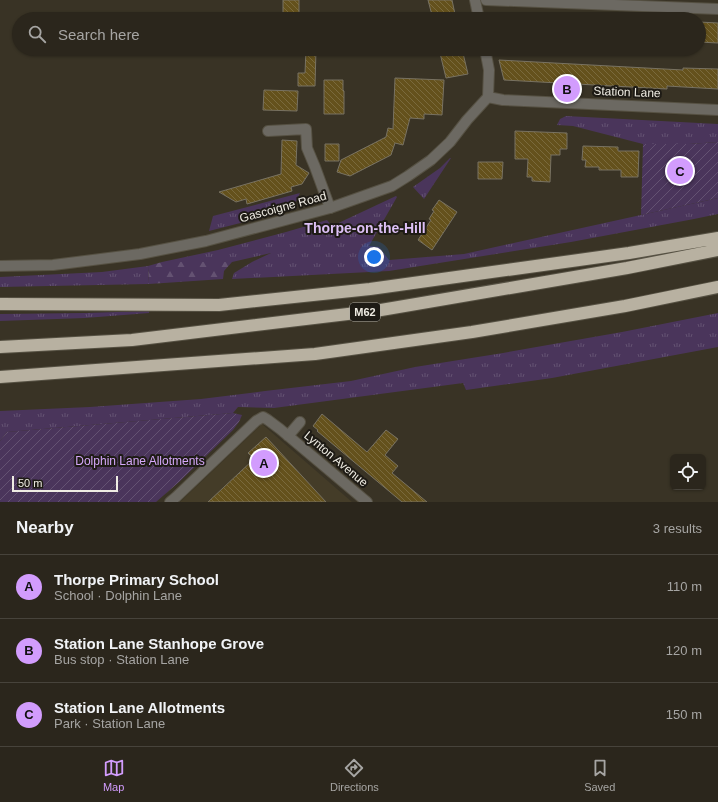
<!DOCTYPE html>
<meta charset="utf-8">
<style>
:root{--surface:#2b261c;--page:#332e25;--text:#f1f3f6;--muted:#a6a5a3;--line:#47433b;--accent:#d29cfd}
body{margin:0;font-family:Arial,sans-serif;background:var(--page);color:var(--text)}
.controls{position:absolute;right:12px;bottom:12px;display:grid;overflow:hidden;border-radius:6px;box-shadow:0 1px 3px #0004}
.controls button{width:36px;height:36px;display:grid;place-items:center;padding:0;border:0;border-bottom:1px solid var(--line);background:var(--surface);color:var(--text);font:20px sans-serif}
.scale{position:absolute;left:12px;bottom:10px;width:106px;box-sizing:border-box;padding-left:4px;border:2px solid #efece3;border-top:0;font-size:11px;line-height:14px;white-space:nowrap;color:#efece3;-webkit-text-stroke:3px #1e1b15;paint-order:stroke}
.you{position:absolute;left:374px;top:257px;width:14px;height:14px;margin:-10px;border:3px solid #fff;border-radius:50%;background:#1a73e8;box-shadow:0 0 0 6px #1a73e833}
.badge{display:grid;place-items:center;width:26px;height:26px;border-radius:50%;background:var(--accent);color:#111;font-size:13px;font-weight:700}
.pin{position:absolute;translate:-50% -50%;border:2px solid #fff;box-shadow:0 1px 4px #0006}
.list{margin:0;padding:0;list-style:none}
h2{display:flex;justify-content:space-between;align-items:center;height:52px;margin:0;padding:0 16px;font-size:17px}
h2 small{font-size:13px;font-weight:400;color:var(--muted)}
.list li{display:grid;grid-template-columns:26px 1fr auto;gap:12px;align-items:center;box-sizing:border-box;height:64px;padding:0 16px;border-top:1px solid var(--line)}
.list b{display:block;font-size:15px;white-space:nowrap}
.list p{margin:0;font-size:13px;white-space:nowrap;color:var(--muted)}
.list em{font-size:13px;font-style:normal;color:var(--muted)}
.icon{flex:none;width:22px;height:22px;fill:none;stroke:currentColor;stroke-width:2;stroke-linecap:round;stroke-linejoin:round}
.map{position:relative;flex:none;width:718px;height:502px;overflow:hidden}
.search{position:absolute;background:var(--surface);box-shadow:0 1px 3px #0004;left:12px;right:12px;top:12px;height:44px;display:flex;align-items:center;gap:10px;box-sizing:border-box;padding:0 14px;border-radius:22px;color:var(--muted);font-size:15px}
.sheet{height:244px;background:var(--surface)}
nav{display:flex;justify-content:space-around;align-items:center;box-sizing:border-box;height:56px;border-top:1px solid var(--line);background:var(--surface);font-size:11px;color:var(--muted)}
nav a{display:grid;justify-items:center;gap:2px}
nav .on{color:var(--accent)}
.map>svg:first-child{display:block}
.built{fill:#443c28}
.grass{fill:url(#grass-tufts)}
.forest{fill:url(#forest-firs)}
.garden{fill:url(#garden-furrows)}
.building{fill:url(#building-back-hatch);stroke:#787262}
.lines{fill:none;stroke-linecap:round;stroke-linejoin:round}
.minor-casing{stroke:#565143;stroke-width:12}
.tertiary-casing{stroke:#565143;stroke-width:12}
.motorway-casing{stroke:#565143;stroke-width:14}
.minor{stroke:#6c6962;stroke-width:10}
.tertiary{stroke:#6c6962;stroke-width:10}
.motorway{stroke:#b8b1a1;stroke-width:12}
.labels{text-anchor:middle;stroke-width:4;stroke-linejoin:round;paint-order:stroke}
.shield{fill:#1e1b15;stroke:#b0ada5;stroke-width:1}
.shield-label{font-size:11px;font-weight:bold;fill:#efece3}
.street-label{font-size:12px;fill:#efece3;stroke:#1e1b15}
.park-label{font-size:12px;fill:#d5a8fa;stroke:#1e1b15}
.quarter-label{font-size:14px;font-weight:bold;fill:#ddc0f6;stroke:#1e1b15}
</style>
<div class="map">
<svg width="718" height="502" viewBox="0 0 718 502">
<defs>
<pattern id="grass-tufts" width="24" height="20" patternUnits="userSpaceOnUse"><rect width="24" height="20" fill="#4a355b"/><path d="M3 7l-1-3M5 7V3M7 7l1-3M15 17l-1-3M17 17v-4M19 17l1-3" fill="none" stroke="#645272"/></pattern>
<pattern id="forest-firs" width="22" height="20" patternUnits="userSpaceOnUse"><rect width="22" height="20" fill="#4a355b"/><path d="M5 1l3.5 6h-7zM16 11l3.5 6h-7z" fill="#645272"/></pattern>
<pattern id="garden-furrows" width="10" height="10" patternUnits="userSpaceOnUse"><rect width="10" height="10" fill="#4a355b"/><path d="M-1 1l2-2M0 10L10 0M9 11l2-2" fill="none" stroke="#645272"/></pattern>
<pattern id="building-back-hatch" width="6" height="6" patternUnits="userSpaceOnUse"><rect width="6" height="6" fill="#64511c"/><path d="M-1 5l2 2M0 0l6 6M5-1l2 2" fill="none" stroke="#7a6a3d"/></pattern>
</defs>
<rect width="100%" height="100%" fill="#393325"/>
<path class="built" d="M262 424 352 502H180Z"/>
<path class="grass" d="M566 116 718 124V142L689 144H643L573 126 557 125 560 119Z
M450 158H451L424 199 413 187 440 168Z
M300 193 292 210 209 231 213 216Z
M396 196 397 197 369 246 379 247 389 260 464 254 718 198V214L694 219 571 242 389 271 232 279 234 273 252 262 271 253 232 262H162L218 250 286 232 327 220 332 226Z
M148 266 149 284 0 287V277L102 272Z
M149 311V313L85 318 0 321V314L85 313Z
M718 313V347L552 378 466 390 463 383 448 385 274 408 238 407 233 413 7 432 0 441V411L90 407 201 399 265 391 351 381 415 367 503 353 622 332Z"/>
<path class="forest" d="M162 262H232L224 271 223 279 149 284 148 266Z"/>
<path class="garden" d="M718 142V198L641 215 643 144H689Z
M233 413 242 415 239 422 233 430 179 482 156 502H0V441L7 432Z"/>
<path class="building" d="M283 0H299V19H283Z
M428 0H452L456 19H433Z
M699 22 718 23V43L699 42Z
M306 49H316L315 86H298V73H305Z
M439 49H462L468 74 446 78Z
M499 60 683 70V68L718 69V89L667 86V89L504 80Z
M395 78 444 80 442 115 424 114V119L410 118 403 145 395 143 391 155 350 176 337 172 341 160 386 137 388 128 393 129Z
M324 80H343V90L344 91V114H324Z
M264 90 298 91 297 111 263 110Z
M515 131 567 133V149H560V155H551L550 182 532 181V177H527L528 159H515Z
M282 140 297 141 296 165 309 173 302 184 291 187 292 191 247 204 246 199 236 202 219 192 281 174Z
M325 144H339V161H325Z
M583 146 618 147V151H639L638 177H621V170H599V167H585L586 160H582Z
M478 162H503L502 179H478Z
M439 200 457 212 432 250 418 240 431 220 429 219 434 211 432 210Z
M322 414 367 452 386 430 398 439 385 455 398 466 392 473 427 502H402L317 431 318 430 313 426Z
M266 437 326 502H208L254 459 248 453Z"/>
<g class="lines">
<defs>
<path id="minor" d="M486 0 718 9
M268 131 306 129 307 148 315 167 330 208
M288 436 300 422
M170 502 176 497 256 421 263 417 268 420 280 429 367 502"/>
<path id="tertiary" d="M475 0 479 19
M488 97 503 100 718 110
M0 266 53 265 140 254 206 241 330 208 392 186 408 176 431 160 450 142 467 120 488 97 489 70 485 49"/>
<path id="motorway" d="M0 304 219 305 370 289 629 253 718 238
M0 347 132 340 381 310 627 268 718 250
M0 377 315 354 472 332 625 306 718 287"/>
</defs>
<use href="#minor" class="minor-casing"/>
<use href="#tertiary" class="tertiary-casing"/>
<use href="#motorway" class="motorway-casing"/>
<use href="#minor" class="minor"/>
<use href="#tertiary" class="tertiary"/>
<use href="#motorway" class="motorway"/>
</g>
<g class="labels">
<rect class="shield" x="350" y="303" width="30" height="18" rx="3"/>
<g class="shield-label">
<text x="365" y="316">M62</text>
</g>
<g class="street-label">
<text transform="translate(627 92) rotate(2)" y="4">Station Lane</text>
<text transform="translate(283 207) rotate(-15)" y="4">Gascoigne Road</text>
<text transform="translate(336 459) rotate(40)" y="4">Lynton Avenue</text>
</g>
<g class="park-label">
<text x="140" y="465">Dolphin Lane Allotments</text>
</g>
<g class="quarter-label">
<text x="365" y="233">Thorpe-on-the-Hill</text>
</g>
</g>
</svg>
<div class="controls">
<button><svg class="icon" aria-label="locate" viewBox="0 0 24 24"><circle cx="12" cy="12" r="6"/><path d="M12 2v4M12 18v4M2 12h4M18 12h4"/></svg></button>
</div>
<div class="scale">50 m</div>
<div class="you"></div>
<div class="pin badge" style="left:264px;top:463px">A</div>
<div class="pin badge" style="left:567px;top:89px">B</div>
<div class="pin badge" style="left:680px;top:171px">C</div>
<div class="search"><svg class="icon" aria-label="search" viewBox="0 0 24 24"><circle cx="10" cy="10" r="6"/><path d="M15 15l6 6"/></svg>Search here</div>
</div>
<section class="sheet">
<h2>Nearby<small>3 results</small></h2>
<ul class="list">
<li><span class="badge">A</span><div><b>Thorpe Primary School</b><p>School · Dolphin Lane</p></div><em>110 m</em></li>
<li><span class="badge">B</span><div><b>Station Lane Stanhope Grove</b><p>Bus stop · Station Lane</p></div><em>120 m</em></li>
<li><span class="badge">C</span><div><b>Station Lane Allotments</b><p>Park · Station Lane</p></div><em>150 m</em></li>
</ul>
</section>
<nav>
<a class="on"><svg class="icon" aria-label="map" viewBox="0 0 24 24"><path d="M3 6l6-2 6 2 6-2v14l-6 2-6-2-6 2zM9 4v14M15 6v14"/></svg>Map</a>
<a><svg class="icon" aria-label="directions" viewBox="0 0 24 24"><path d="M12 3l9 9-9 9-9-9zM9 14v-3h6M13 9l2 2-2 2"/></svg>Directions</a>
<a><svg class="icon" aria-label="saved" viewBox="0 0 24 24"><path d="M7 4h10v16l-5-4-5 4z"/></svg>Saved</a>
</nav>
